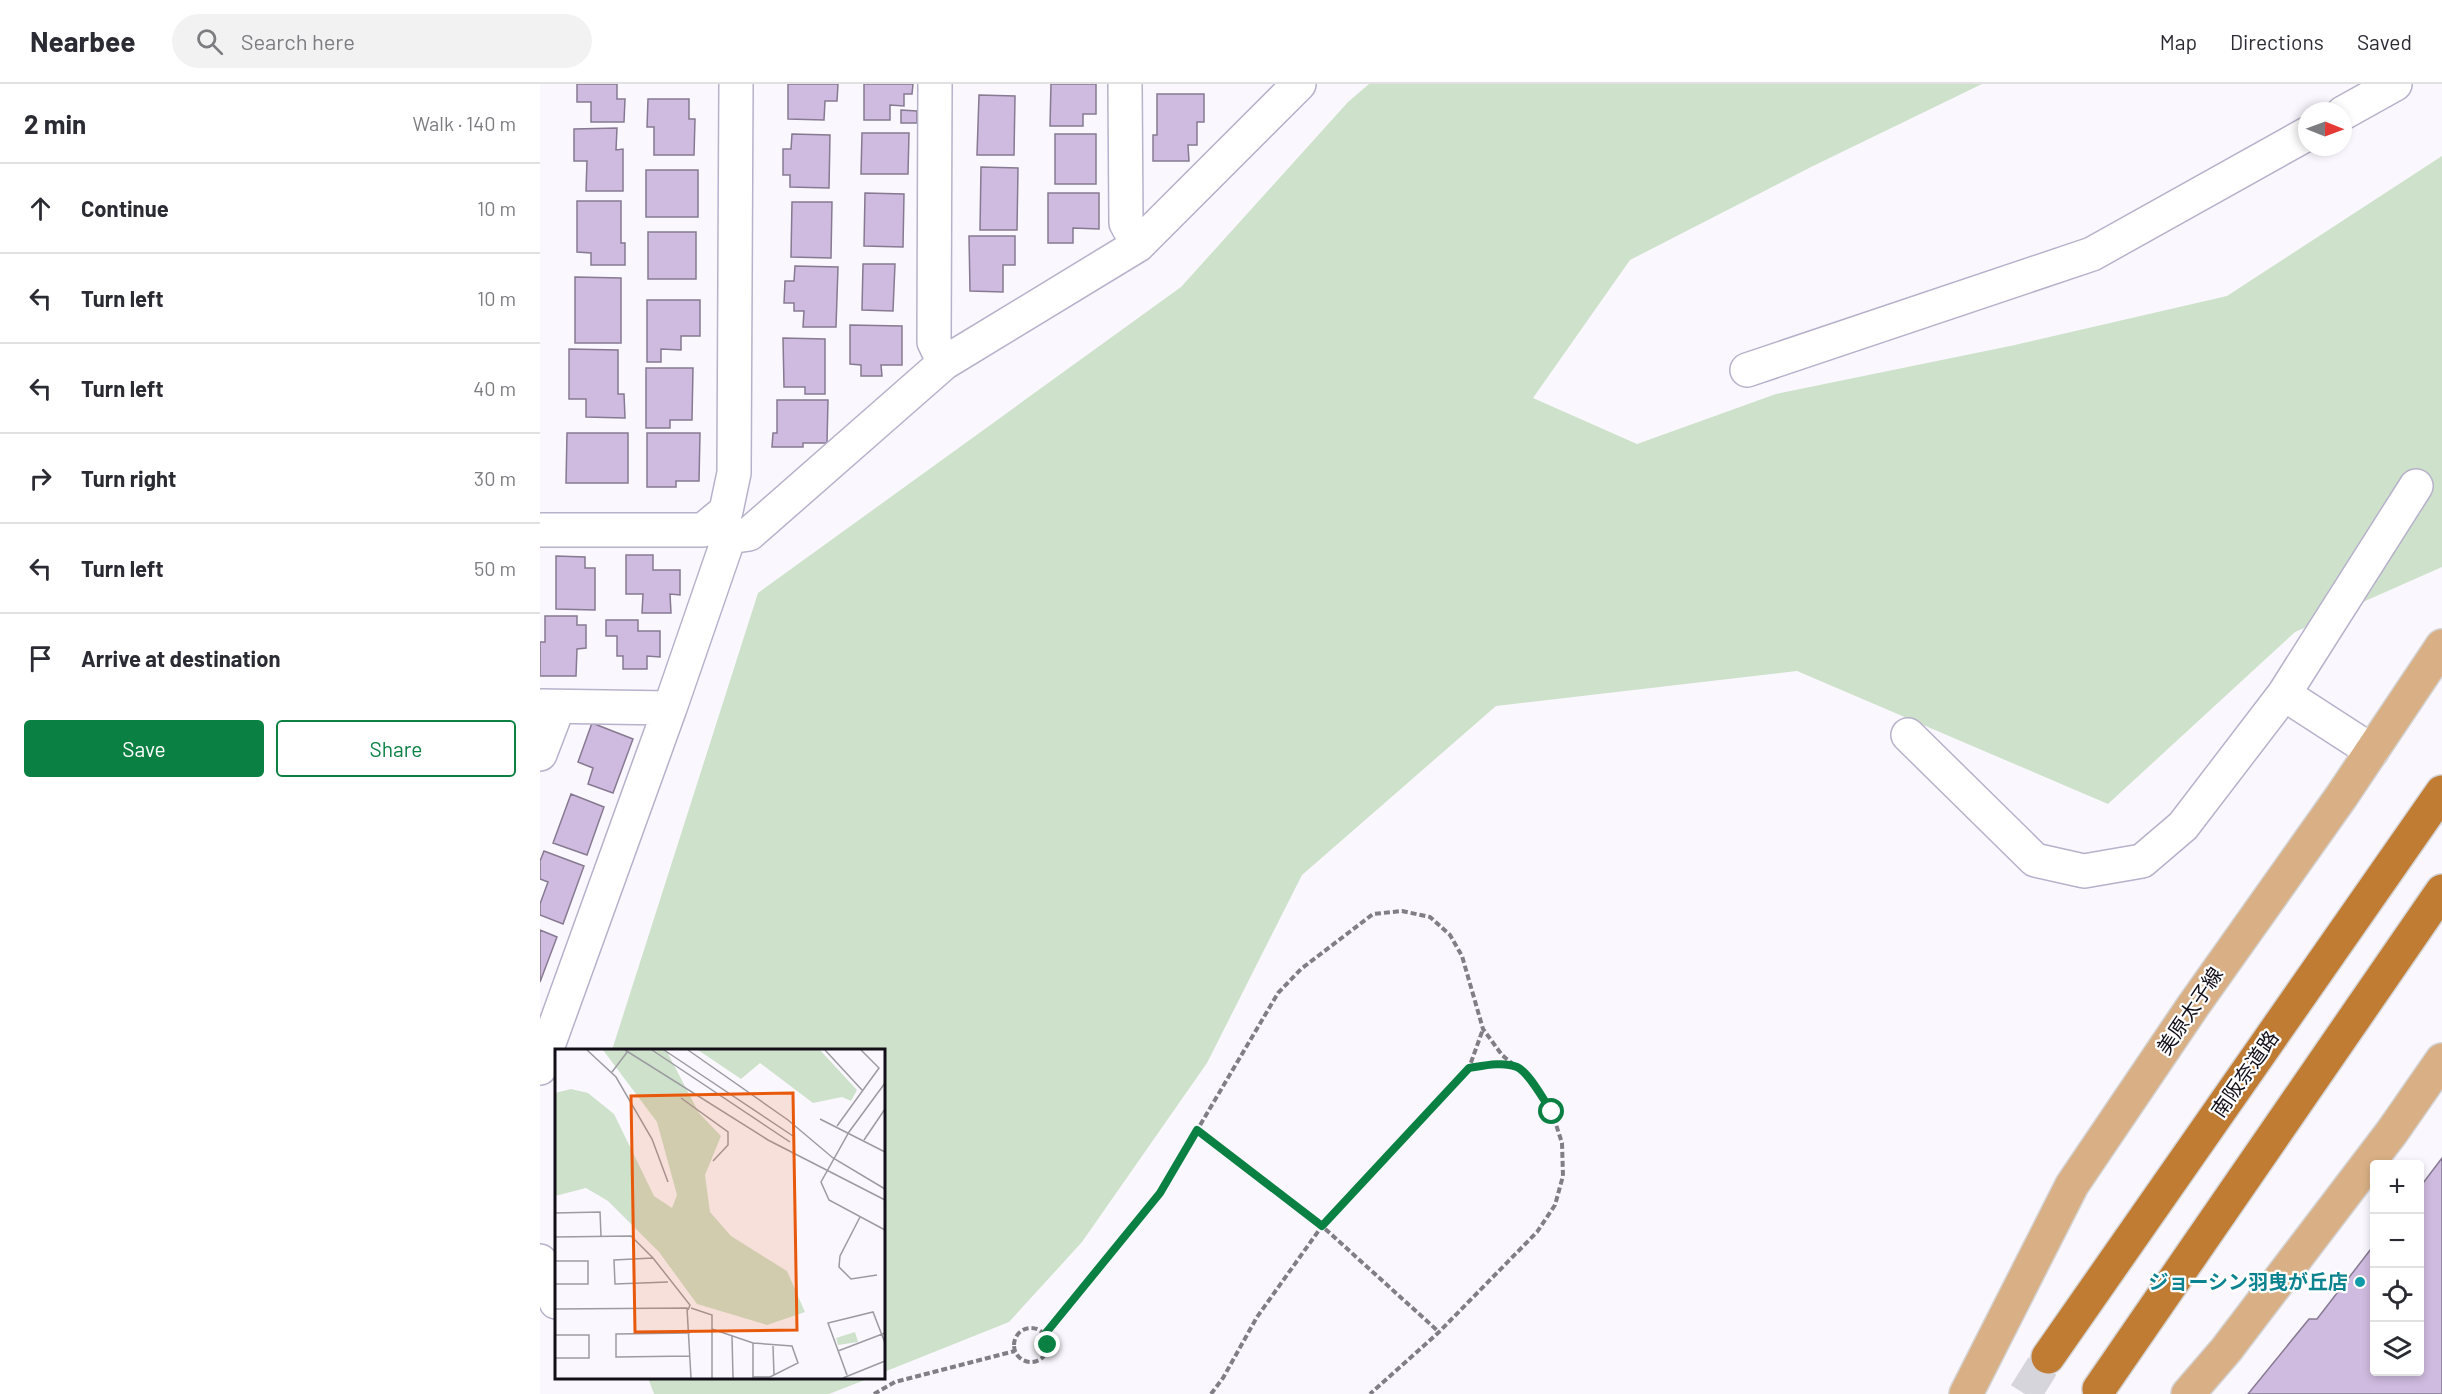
<!DOCTYPE html>
<meta charset="utf-8">
<style>
:root{--surface:#fff;--page:#f2f2f3;--text:#2b2b33;--muted:#7c7c81;--line:#e1e1e2;--accent:#0b8043}
body{margin:0;font-family:Barlow,"Noto Sans JP",sans-serif;background:var(--page);color:var(--text)}
.controls{position:absolute;right:18px;bottom:18px;display:grid;overflow:hidden;border-radius:6px;box-shadow:0 3px 9px #0003}
.controls button{width:54px;height:54px;display:grid;place-items:center;padding:0;border:0;border-bottom:2px solid var(--line);background:var(--surface);color:var(--text);font:30px sans-serif}
.compass{position:absolute;left:1758px;top:18px;width:54px;height:54px;border-radius:50%;background:var(--surface);box-shadow:0 3px 9px #0003;rotate:91deg}
.stop{position:absolute;width:18px;height:18px;margin:-14px;border:4px solid #0b8043;border-radius:50%;background:#fff}
.stop.end{background:#0b8043;border-color:#fff;box-shadow:0 2px 6px #0008}
.list{margin:0;padding:0;list-style:none}
h2{display:flex;justify-content:space-between;align-items:center;height:78px;margin:0;padding:0 24px;font-size:26px}
h2 small{font-size:20px;font-weight:400;color:var(--muted)}
.list li{display:grid;grid-template-columns:39px 1fr auto;gap:18px;align-items:center;box-sizing:border-box;height:90px;padding:0 24px;border-top:2px solid var(--line)}
.list b{display:block;font-size:22px;white-space:nowrap}
.list em{font-size:20px;font-style:normal;color:var(--muted)}
.actions{display:flex;gap:12px;padding:18px 24px}
.actions a{flex:1;padding:14px 0;border:2px solid var(--accent);border-radius:6px;text-align:center;font-size:21px;color:var(--accent)}
.actions .main{background:var(--accent);color:#fff}
.icon{flex:none;width:33px;height:33px;fill:none;stroke:currentColor;stroke-width:2;stroke-linecap:round;stroke-linejoin:round}
.map{position:relative;flex:none;width:1902px;height:1310px;overflow:hidden}
header{display:flex;align-items:center;gap:36px;box-sizing:border-box;height:84px;padding:0 30px;background:var(--surface);border-bottom:2px solid var(--line)}
header strong{font-size:28px}
nav{display:flex;gap:33px;margin-inline-start:auto;font-size:21px}
.search{width:420px;height:54px;background:var(--page);display:flex;align-items:center;gap:15px;box-sizing:border-box;padding:0 21px;border-radius:33px;color:var(--muted);font-size:22px}
main{display:flex}
aside{flex:1;background:var(--surface)}
.map>svg:first-child{display:block}
.green{fill:#cee1cb}
.building{fill:#cfbbdf;stroke:#867991;stroke-width:1.5}
.lines{fill:none;stroke-linecap:round;stroke-linejoin:round}
.highway-tunnel{stroke:#d7d5dc;stroke-width:33;stroke-dasharray:33 16;stroke-linecap:butt}
.minor-casing{stroke:#b7b1cb;stroke-width:36}
.major-casing{stroke:#d4d4d6;stroke-width:36}
.highway-casing{stroke:#d4d4d6;stroke-width:36}
.path{stroke:#817e86;stroke-width:4;stroke-dasharray:6 3;stroke-linecap:butt}
.minor{stroke:#fff;stroke-width:33}
.major{stroke:#d9b085;stroke-width:33}
.highway{stroke:#c07c33;stroke-width:33}
.route{stroke:#0b8043;stroke-width:8}
.culture-dot{fill:#0f9aa8;stroke:#fff;stroke-width:2}
.labels{text-anchor:middle;stroke-width:4.5;stroke-linejoin:round;paint-order:stroke}
.street-label{font-size:20px;fill:#120f19;stroke:#fff}
.culture-label{font-size:20px;font-weight:bold;fill:#0d838f;stroke:#fff;text-anchor:end}
.inset-road{fill:none;stroke:#9d9ba2;stroke-width:1.5}
.view{fill:#e8590c;fill-opacity:0.15;stroke:#e8590c;stroke-width:3}
.inset-edge{fill:none;stroke:#120f19;stroke-width:3}
</style>
<header>
<strong>Nearbee</strong>
<div class="search"><svg class="icon" aria-label="search" viewBox="0 0 24 24"><circle cx="10" cy="10" r="6"/><path d="M15 15l6 6"/></svg>Search here</div>
<nav><a>Map</a><a>Directions</a><a>Saved</a></nav>
</header>
<main>
<aside>
<h2>2 min<small>Walk · 140 m</small></h2>
<ul class="list">
<li><svg class="icon" aria-label="ahead" viewBox="0 0 24 24"><path d="M12 20V5M6 11l6-6 6 6"/></svg><div><b>Continue</b></div><em>10 m</em></li>
<li><svg class="icon" aria-label="left" viewBox="0 0 24 24"><path d="M17 20v-9H6M10 6l-5 5 5 5"/></svg><div><b>Turn left</b></div><em>10 m</em></li>
<li><svg class="icon" aria-label="left" viewBox="0 0 24 24"><path d="M17 20v-9H6M10 6l-5 5 5 5"/></svg><div><b>Turn left</b></div><em>40 m</em></li>
<li><svg class="icon" aria-label="right" viewBox="0 0 24 24"><path d="M7 20v-9h11M14 6l5 5-5 5"/></svg><div><b>Turn right</b></div><em>30 m</em></li>
<li><svg class="icon" aria-label="left" viewBox="0 0 24 24"><path d="M17 20v-9H6M10 6l-5 5 5 5"/></svg><div><b>Turn left</b></div><em>50 m</em></li>
<li><svg class="icon" aria-label="arrive" viewBox="0 0 24 24"><path d="M6 21V4h12l-3 4 3 4H6"/></svg><div><b>Arrive at destination</b></div></li>
</ul>
<div class="actions"><a class="main">Save</a><a>Share</a></div>
</aside>
<div class="map">
<svg width="1902" height="1310" viewBox="0 0 1902 1310">
<rect width="100%" height="100%" fill="#faf8fe"/>
<path class="green" d="M829 0H1442L1271 83 1090 176 993 314 1097 360 1236 310 1475 261 1687 212 1902 72V483L1755 548 1568 720 1257 587 956 622 762 791 667 979 542 1158 469 1238 344 1288V966H72L218 509 641 203 808 18Z
M108 1294H330L289 1310H114Z"/>
<path class="building" d="M37 0H77V15H85L84 38H51V18H37Z
M248 0H298L297 17H285L284 36 248 35Z
M324 0H373L372 10H364V22L350 21V36H324Z
M511 0H556V30H543V42H510Z
M617 10H664V38H657V61H648L649 77H613V51H617Z
M439 11 475 12 474 71H437Z
M108 15H149V35H155L154 71H114V43H107Z
M361 26 377 27V39H361Z
M77 44 76 66 83 65V107H46L47 77H34V45Z
M322 49H369L368 90H321Z
M252 50 290 51 289 104 250 103V91H243V65H251Z
M515 50H556V100H515Z
M441 83 478 84 477 146H440Z
M106 86H158V133H106Z
M325 109 364 110 363 163 324 162Z
M508 109H559V145L533 144V159H508Z
M37 117H81V159H85V181H51V169L37 168Z
M252 118H292L291 174 251 173Z
M108 148H156V195H108Z
M429 152H475V181H463V208L430 207Z
M323 180H355L353 227 322 226Z
M255 182 298 183 296 243H263L264 227H254V219H244L245 197H254Z
M35 193 81 194V259H35Z
M107 216H160V252H141V266L121 265V278H107Z
M310 241 362 242V281H341L342 292H321V281L310 280Z
M243 254 285 255V310H265V303H244Z
M29 265 78 266V310H84L85 334 46 333V315H29Z
M106 284H153L152 336H130V344H106Z
M237 316H288L287 359H263V363H232L233 349H237Z
M27 349H88V399H26Z
M107 349H160L159 397H136V403H107Z
M86 471H113V486H140V511L130 510 131 529H102L103 510H86Z
M16 472 45 473V484H55V526L16 525Z
M5 532H37V541H46V564L37 565 36 592H0V558H5Z
M66 536H98V547H120V573L107 572V585H83V572H77V552H66Z
M52 639 93 655 73 709 48 700 53 684 38 678Z
M31 710 64 723 47 771 13 759Z
M4 767 44 782 23 840 0 831V820L8 798 0 795V777Z
M0 846 17 853 0 898Z
M1902 1074V1310H1708L1769 1235H1777L1834 1161V1288H1880V1103Z"/>
<g class="lines">
<path class="highway-tunnel" d="M1485 1310 1508 1273"/>
<defs>
<path id="minor" d="M395 0 394 258 404 279
M585 0 586 139 598 161
M1803 29 1855 0
M1207 286 1552 170 1767 50
M175 436 189 453 209 450 404 279 598 161 759 0
M0 446H163L186 427 194 389 196 0
M1744 610 1832 667
M0 622 130 624 189 453
M1368 651 1495 776 1544 787 1602 777 1643 742 1744 610 1876 402
M0 670 18 623
M0 984 130 624
M0 1177 16 1218"/>
<path id="major" d="M1426 1310 1532 1101 1653 922 1801 713 1902 562
M1648 1310 1686 1266 1852 1048 1902 976"/>
<path id="highway" d="M1508 1273 1902 708
M1559 1305 1902 807"/>
</defs>
<use href="#minor" class="minor-casing"/>
<use href="#major" class="major-casing"/>
<use href="#highway" class="highway-casing"/>
<path class="path" d="M929 984 953 981 976 982
M657 1046 782 1142 899 1248
M474 1261a17 17 0 1 1 34 0a17 17 0 1 1-34 0Z
M505 1250 620 1109 738 909 761 885 833 830 862 827 890 833 910 851 922 872 943 945 962 971 986 991 1012 1028 1022 1059 1023 1092 1015 1121 997 1148 899 1248 830 1310
M334 1310 355 1298 475 1267
M671 1310 683 1294 717 1233 782 1142 929 984 943 945"/>
<use href="#minor" class="minor"/>
<use href="#major" class="major"/>
<use href="#highway" class="highway"/>
</g>
<g class="lines">
<path class="route" d="M508 1261 505 1250 620 1109 657 1046 782 1142 929 984C942 982 963 977 977 983 989 988 1004 1017 1012 1028"/>
</g>
<circle class="culture-dot" cx="1820" cy="1198" r="6"/>
<g class="labels">
<g class="street-label">
<text transform="translate(1650 927) rotate(-56)" y="7">美原太子線</text>
<text transform="translate(1705 990) rotate(-55)" y="7">南阪奈道路</text>
</g>
<g class="culture-label">
<text x="1808" y="1205">ジョーシン羽曳が丘店</text>
</g>
</g>
<g transform="translate(15 965)">
<rect width="330" height="330" fill="#faf8fe"/>
<path d="M48 1H111L144 64 166 87 150 126 155 163 176 187 232 222 250 263 212 276 142 255 104 203 53 152 31 139 0 147V44L16 40 33 44 59 65 99 147 117 159 122 146 102 73ZM143 1H265L302 41 296 52 287 48 258 54 205 14 186 30ZM300 283 303 293 283 296 281 289Z" fill="#cee1cb"/>
<path class="inset-road" d="M32 1 61 28 97 90 113 133M70 1 213 91 330 151M97 1 235 93M109 1 238 87M133 1 233 71 278 109 330 140M270 1 307 41M57 23 73 2M330 34 294 83 266 133 274 151 330 181M126 49 173 83V96L158 112M265 70 330 103M282 77 324 19 306 1M309 91 330 60M0 164 45 163 46 187M305 168 285 207 284 218 296 230 322 226M0 188 76 187 98 209 135 256 133 261M98 209 59 211 60 235 113 233M0 212H33V235H0M136 259 157 266V329M0 260 132 259 136 329M157 280 198 294 237 297 243 314 215 328H198M135 284 61 285V308L135 307M0 286H34V309H0M177 287 178 329M198 294V329M218 297 219 326M283 302 330 284M292 326 273 274 318 263 330 294M288 329 330 312"/>
<path class="view" d="M238 44 242 281 80 283 76 47Z"/>
<rect width="330" height="330" class="inset-edge"/>
</g>
</svg>
<div class="controls">
<button>+</button>
<button>−</button>
<button><svg class="icon" aria-label="locate" viewBox="0 0 24 24"><circle cx="12" cy="12" r="6"/><path d="M12 2v4M12 18v4M2 12h4M18 12h4"/></svg></button>
<button><svg class="icon" aria-label="layers" viewBox="0 0 24 24"><path d="M12 4l9 5-9 5-9-5zM3 14l9 5 9-5"/></svg></button>
</div>
<svg class="compass" viewBox="-18 -18 36 36"><path d="M0-13l5 13h-10z" fill="#e53935"/><path d="M0 13l5-13h-10z" fill="#7c7c81"/></svg>
<div class="stop" style="left:1012px;top:1028px"></div>
<div class="stop end" style="left:508px;top:1261px"></div>
</div>
</main>
